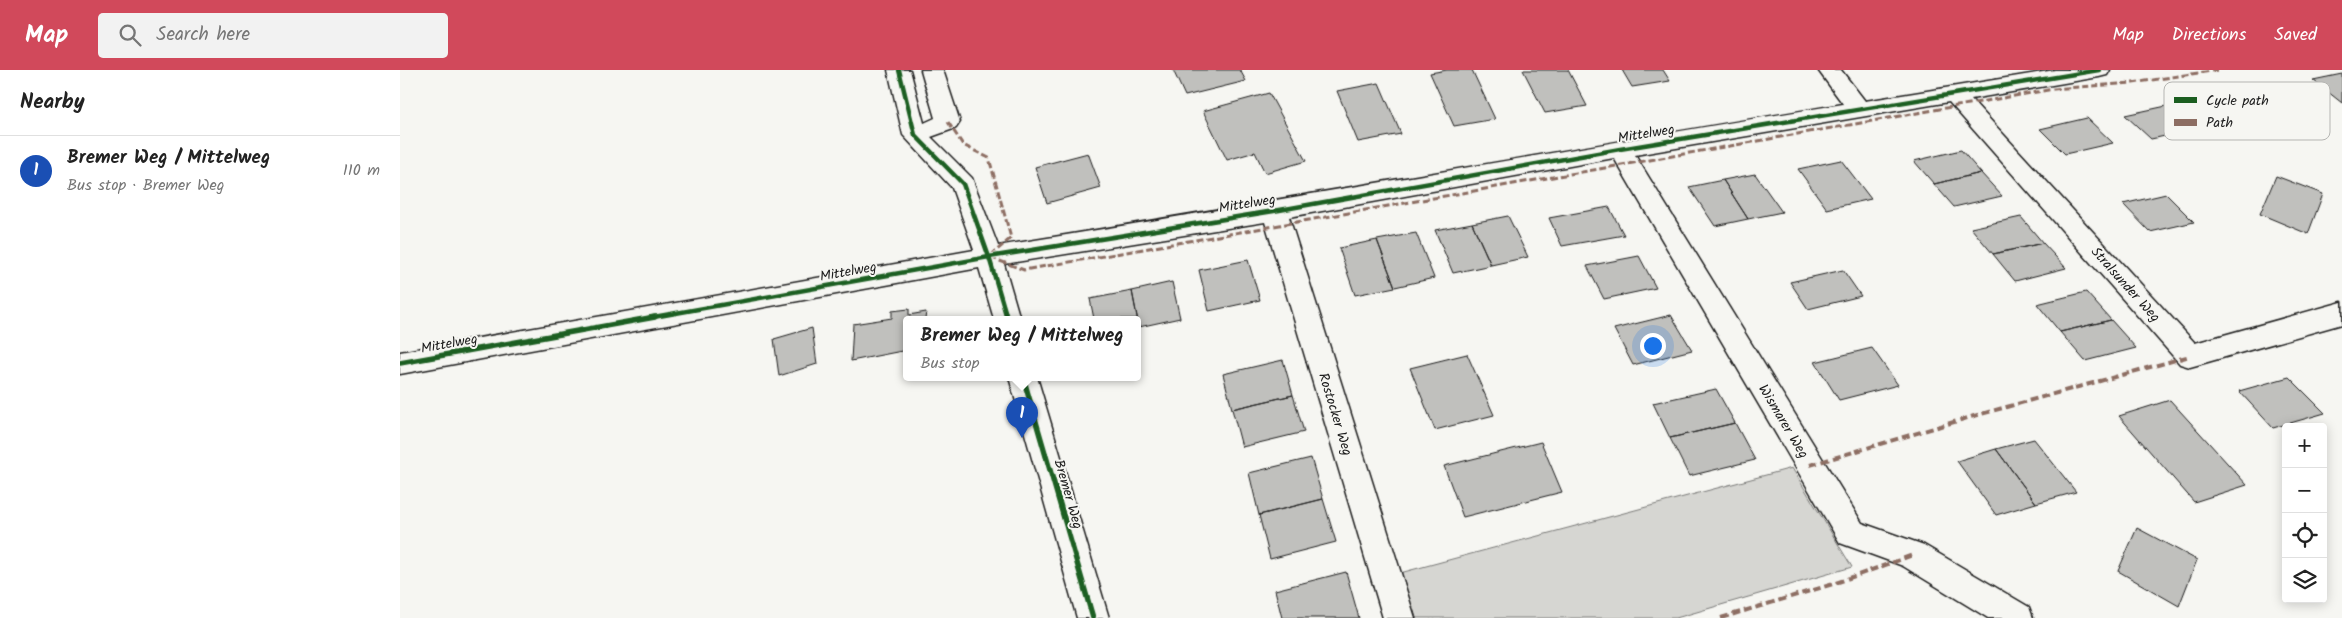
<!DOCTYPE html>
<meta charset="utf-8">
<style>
:root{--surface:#fff;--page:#f2f2f2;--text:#222;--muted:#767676;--line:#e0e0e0;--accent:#d1495b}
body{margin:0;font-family:Kalam,sans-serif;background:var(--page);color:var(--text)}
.controls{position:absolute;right:15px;bottom:15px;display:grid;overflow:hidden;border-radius:5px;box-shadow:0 2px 12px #0003}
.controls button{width:45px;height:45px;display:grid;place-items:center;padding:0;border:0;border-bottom:1px solid var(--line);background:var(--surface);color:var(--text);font:25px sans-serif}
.you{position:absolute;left:1252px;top:275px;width:18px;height:18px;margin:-12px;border:4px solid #fff;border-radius:50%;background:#1a73e8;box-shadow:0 0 0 8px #1a73e833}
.badge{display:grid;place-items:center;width:32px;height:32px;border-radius:50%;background:var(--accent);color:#fff;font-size:16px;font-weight:700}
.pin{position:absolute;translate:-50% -41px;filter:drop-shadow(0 1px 2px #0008)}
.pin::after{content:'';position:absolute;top:26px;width:18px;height:15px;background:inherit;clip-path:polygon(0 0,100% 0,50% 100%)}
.popup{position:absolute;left:503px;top:246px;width:238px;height:65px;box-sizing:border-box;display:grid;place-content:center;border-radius:5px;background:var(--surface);filter:drop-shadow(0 1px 4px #0005);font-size:16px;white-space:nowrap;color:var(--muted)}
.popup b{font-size:19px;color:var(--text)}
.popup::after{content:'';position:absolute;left:50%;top:100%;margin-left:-10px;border:10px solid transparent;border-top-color:var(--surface)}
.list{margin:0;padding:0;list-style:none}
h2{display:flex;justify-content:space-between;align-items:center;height:65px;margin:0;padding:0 20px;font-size:21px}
h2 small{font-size:16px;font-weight:400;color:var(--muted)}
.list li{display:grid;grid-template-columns:32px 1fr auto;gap:15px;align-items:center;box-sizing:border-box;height:70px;padding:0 20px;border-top:1px solid var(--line)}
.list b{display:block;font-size:19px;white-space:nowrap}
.list p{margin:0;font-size:16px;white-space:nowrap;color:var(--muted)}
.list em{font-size:16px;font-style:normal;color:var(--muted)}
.icon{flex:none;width:28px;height:28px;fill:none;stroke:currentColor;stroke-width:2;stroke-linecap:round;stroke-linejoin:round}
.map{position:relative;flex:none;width:1942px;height:548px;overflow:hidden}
header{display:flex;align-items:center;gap:30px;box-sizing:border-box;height:70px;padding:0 25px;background:var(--accent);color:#fff}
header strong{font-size:24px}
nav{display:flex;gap:28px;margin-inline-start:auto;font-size:18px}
.search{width:350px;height:45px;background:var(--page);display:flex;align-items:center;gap:12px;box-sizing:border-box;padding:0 18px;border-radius:5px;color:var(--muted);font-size:19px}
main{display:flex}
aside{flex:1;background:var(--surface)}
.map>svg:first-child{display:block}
.green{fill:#d6d6d2;stroke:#797977}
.building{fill:#c0c0bd;stroke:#1c1c1c}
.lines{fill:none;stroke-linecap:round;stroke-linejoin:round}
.minor-casing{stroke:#1c1c1c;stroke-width:3}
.minor{fill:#f6f6f2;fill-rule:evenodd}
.quiet-far1{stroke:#8d6e63;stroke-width:3;stroke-dasharray:7 3;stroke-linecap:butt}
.quiet{stroke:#8d6e63;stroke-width:4;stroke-dasharray:8 4;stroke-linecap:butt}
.cycleway-far1-casing{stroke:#f6f6f2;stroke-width:7}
.cycleway-casing{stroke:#f6f6f2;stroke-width:9}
.cycleway-far1{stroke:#1b5e20;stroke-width:4.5}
.cycleway{stroke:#1b5e20;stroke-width:5.5}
.labels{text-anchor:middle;stroke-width:4;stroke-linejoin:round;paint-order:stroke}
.street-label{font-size:14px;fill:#1c1c1c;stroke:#f6f6f2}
.key{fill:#f6f6f2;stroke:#b5b5b2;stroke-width:1}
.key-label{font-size:14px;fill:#1c1c1c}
</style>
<header>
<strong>Map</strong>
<div class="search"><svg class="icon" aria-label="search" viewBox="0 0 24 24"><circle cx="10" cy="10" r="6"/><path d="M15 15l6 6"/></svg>Search here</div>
<nav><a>Map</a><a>Directions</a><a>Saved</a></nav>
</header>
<main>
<aside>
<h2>Nearby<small></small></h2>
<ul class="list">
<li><span class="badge" style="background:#1a4fb4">1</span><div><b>Bremer Weg / Mittelweg</b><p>Bus stop · Bremer Weg</p></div><em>110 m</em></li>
</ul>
</aside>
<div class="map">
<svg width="1942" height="548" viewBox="0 0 1942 548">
<rect width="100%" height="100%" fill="#f6f6f2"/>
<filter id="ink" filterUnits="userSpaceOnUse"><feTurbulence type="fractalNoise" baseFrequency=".02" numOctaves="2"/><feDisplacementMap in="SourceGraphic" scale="10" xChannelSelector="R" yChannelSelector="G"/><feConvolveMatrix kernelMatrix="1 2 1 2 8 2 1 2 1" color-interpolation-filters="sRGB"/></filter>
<g filter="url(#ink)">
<path class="green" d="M1392 398 1452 497 1276 548H1015L1000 503Z"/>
<path class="building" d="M773 0H840L846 11 785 26Z
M1047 0H1072L1095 49 1054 56 1030 3Z
M1123 0H1168L1187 36 1145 43Z
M1222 0H1263L1270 11 1232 17Z
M1942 4V33L1913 10Z
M979 13 1001 64 958 72 937 21Z
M869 23 906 91 865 103 855 82 827 90 803 41Z
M1876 32 1904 57 1861 65 1834 40Z
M1771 35 1798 59 1751 69 1725 45Z
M1687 48 1713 73 1665 84 1640 59Z
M1561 80 1581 103 1534 114 1514 91Z
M688 83 701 118 647 133 635 97Z
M1441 90 1471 129 1427 139 1398 99Z
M1581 103 1602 126 1554 137 1534 114Z
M1355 104 1382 142 1348 149 1323 110Z
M1876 106 1923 124 1908 164 1860 144Z
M1323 110 1348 149 1315 156 1289 117Z
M1766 124 1794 152 1750 162 1723 134Z
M1209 137 1224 165 1162 176 1149 148Z
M1108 146 1128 187 1091 195 1072 153Z
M1621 147 1643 173 1593 184 1571 158Z
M1072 153 1091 195 1053 203 1035 160Z
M1016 163 1034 208 995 217 977 170Z
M977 170 995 217 955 225 939 178Z
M1643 173 1666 198 1615 211 1593 184Z
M1239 186 1256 218 1204 229 1187 196Z
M848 190 860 230 809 241 799 200Z
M1443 200 1461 226 1408 239 1390 212Z
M772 212 780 248 739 257 732 221Z
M732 221 739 257 737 258V249H694L690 229Z
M1686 222 1711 250 1660 262 1637 234Z
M509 239V245L526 242 525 249H507V280L451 291 453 254 492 248V241Z
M1271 245 1292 280 1233 295 1214 259Z
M1711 250 1736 278 1685 291 1660 262Z
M412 258 417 294 379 306 374 269Z
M1472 278 1498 315 1439 330 1415 292Z
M1067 284 1094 345 1035 360 1010 298Z
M883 290 893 325 832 339 823 304Z
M1889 307 1925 343 1873 358 1839 321Z
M1316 319 1335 353 1270 368 1253 333Z
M893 325 904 362 842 377 832 339Z
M1770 330 1847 415 1794 432 1719 346Z
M1335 353 1355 390 1289 406 1270 368Z
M1634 369 1676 422 1636 433 1596 379Z
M1141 372 1162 422 1063 447 1044 396Z
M1596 379 1636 433 1596 445 1557 391Z
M911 388 923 429 859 445 849 403Z
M923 429 936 472 870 489 859 445Z
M1737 458 1797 490 1779 536 1718 501Z
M946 502 959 548H882L875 520Z"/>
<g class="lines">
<defs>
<path id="minor" d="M488 0H510L524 53 535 48 521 0H543L560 52 556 58 531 67 572 108 598 176C880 131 1161 80 1443 34L1418 0H1441L1465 31 1655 0H1710L1707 5 1699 7 1571 29 1795 273 1942 232V254L1790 297 1780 294 1549 32 1235 85 1462 453 1524 475 1629 537 1633 548H1588L1503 496 1440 473 1214 88 889 147 1015 548H983L865 152 604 194 620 249H594L579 198 0 304V282L574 180 552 118 503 65Z
M609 307H637L709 548H677Z"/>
</defs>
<use href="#minor" class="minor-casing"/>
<use href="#minor" class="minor"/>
<path class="quiet-far1" d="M548 52 563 75 589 88 611 168 589 187 624 200 1654 19 1733 13 1818 0"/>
<path class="quiet" d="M1410 395 1574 346 1790 286
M1321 548 1433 514 1513 485"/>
<defs>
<path id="cycleway-far1" d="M499 0 515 65 563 114 589 187 607 248
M248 248 589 187 874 141 1220 79 1699 0"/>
<path id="cycleway" d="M606 247 607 249
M0 293 255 247
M623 307 693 548"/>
</defs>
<use href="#cycleway-far1" class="cycleway-far1-casing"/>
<use href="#cycleway" class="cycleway-casing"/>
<use href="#cycleway-far1" class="cycleway-far1"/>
<use href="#cycleway" class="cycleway"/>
</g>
</g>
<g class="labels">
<g class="street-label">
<text transform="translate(1246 63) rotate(-9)" y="5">Mittelweg</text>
<text transform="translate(847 133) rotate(-9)" y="5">Mittelweg</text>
<text transform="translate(448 201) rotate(-10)" y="5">Mittelweg</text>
<text transform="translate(1726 214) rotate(48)" y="5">Stralsunder Weg</text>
<text transform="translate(49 273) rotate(-10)" y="5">Mittelweg</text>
<text transform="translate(936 344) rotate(73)" y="5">Rostocker Weg</text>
<text transform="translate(1384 351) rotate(59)" y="5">Wismarer Weg</text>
<text transform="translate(669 424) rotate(74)" y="5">Bremer Weg</text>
</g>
</g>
<rect x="1764" y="12" width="166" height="58" rx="8" class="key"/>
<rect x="1774" y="27" width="23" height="6" fill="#1b5e20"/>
<rect x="1774" y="49" width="23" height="7" fill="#8d6e63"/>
<g class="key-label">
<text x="1806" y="35">Cycle path</text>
<text x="1806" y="57">Path</text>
</g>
</svg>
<div class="controls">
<button>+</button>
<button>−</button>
<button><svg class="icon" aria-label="locate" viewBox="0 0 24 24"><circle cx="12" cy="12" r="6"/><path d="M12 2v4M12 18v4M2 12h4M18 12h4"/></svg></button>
<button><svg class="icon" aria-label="layers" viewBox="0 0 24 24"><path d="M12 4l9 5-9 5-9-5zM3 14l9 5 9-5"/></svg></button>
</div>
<div class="you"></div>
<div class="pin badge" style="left:622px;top:368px;background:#1a4fb4">1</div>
<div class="popup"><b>Bremer Weg / Mittelweg</b>Bus stop</div>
</div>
</main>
